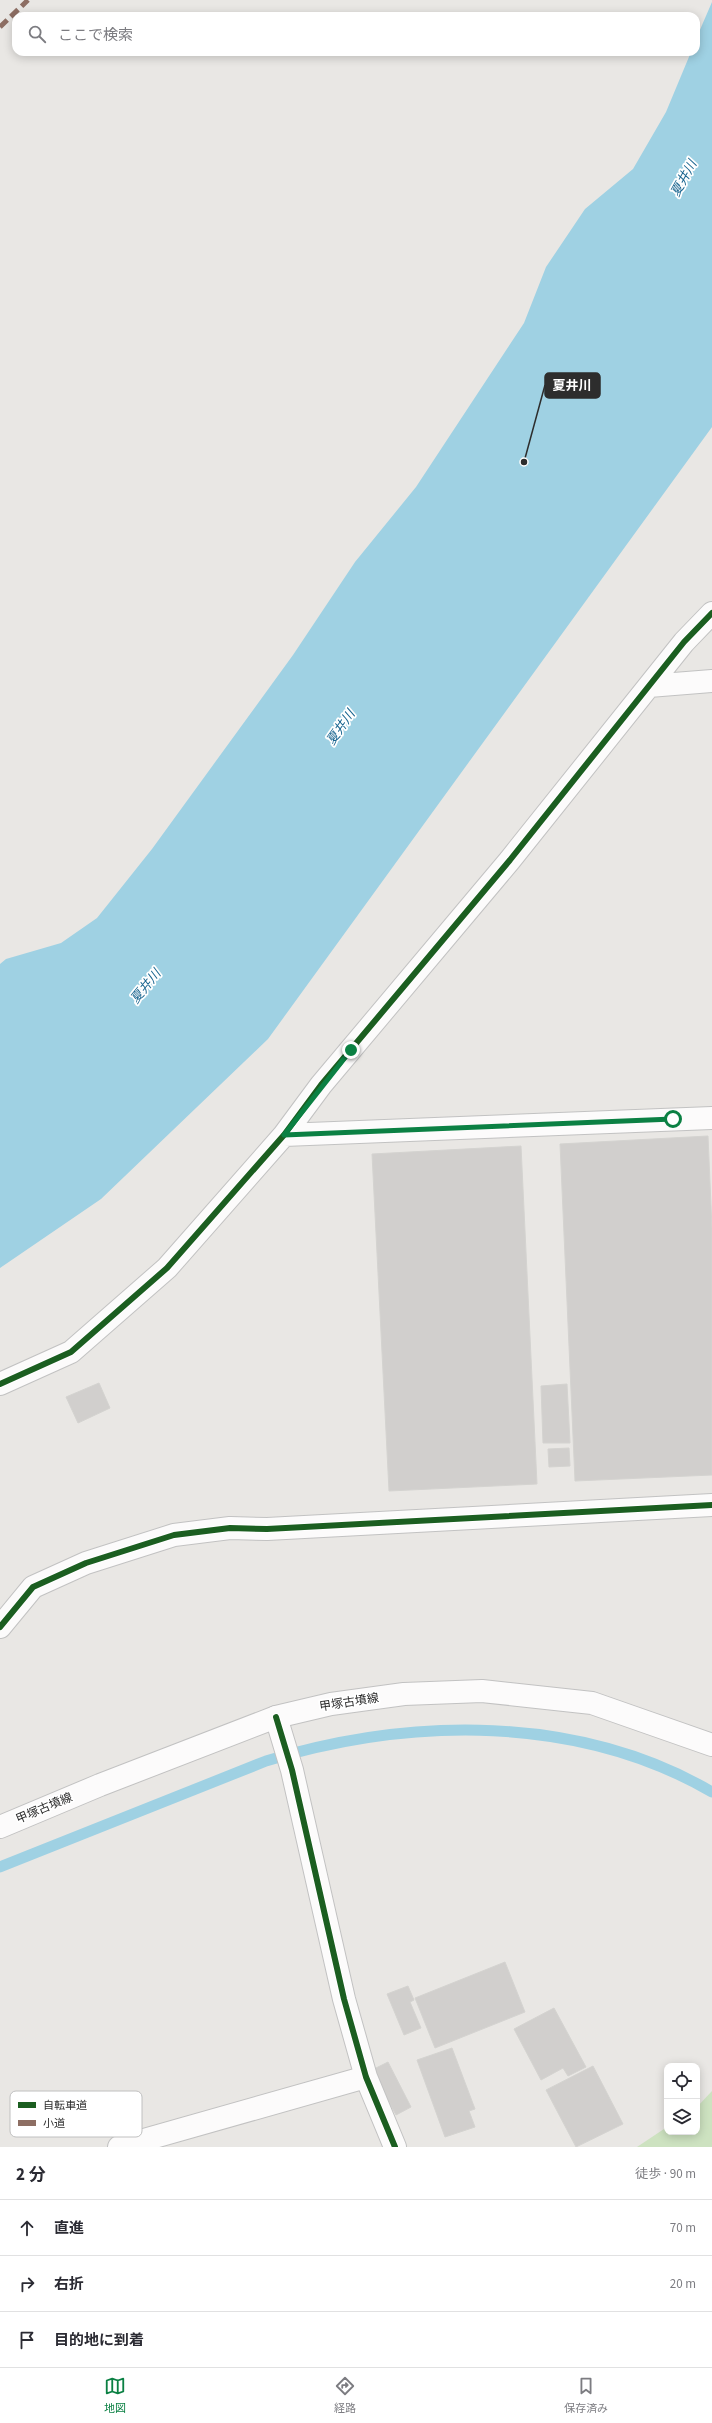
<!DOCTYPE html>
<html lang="ja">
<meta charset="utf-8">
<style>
:root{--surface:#fff;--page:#f2f2f3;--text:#2b2b33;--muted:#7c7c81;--line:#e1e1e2;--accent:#0b8043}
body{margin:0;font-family:"Source Sans 3","Noto Sans JP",sans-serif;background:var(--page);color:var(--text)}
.controls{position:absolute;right:12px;bottom:12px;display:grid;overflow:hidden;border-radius:8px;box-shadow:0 2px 10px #0003}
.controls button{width:36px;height:36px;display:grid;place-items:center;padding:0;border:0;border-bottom:1px solid var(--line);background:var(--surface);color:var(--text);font:20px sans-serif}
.stop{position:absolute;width:12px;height:12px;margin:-9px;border:3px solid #0b8043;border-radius:50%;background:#fff}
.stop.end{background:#0b8043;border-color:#fff;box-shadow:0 1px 4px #0008}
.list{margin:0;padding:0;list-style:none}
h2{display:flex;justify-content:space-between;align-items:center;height:52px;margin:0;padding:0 16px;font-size:17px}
h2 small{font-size:13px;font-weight:400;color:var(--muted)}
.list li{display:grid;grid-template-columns:26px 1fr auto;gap:12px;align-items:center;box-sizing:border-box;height:56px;padding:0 16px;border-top:1px solid var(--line)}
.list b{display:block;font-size:15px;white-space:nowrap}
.list em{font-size:13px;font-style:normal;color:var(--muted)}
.icon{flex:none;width:22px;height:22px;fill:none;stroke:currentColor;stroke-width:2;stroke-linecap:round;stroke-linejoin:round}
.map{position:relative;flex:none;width:712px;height:2147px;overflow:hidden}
.search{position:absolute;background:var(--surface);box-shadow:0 2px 10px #0003;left:12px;right:12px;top:12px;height:44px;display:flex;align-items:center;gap:10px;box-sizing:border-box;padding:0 14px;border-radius:12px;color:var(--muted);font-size:15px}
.sheet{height:220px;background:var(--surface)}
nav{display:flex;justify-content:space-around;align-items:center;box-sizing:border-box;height:56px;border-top:1px solid var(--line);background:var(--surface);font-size:11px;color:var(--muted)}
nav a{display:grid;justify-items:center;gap:2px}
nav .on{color:var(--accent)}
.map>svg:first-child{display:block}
.green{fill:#cde2c0}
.water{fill:#9fd1e3}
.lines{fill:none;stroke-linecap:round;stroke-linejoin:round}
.stream{stroke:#9fd1e3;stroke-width:11}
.building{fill:#d1cfcd;stroke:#d4d3d0}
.street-casing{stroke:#c2c2c2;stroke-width:24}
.secondary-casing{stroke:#c2c2c2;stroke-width:24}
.street{stroke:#fcfbfb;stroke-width:22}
.secondary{stroke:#fcfbfb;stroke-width:22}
.quiet{stroke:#8d6e63;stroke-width:5;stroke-dasharray:10 5;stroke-linecap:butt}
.cycleway-casing{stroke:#fff;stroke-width:8}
.cycleway{stroke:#1b5e20;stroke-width:6}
.route{stroke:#0b8043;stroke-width:5}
.labels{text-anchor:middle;stroke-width:3.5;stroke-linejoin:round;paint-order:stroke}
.street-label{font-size:12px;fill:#2d2d2d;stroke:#fff}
.water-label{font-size:13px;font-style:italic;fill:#1c6791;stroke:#fff}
.key{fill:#fff;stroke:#c0c0c0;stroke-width:1}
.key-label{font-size:11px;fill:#2d2d2d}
.leader{fill:none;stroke:#2d2d2d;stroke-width:1.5}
.callout-dot{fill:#2d2d2d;stroke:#fff;stroke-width:1.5}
.callout{fill:#2d2d2d;stroke:#2d2d2d;stroke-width:1.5}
.callout-label{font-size:13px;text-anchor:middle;font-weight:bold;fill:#fff}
</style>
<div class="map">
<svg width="712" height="2147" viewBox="0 0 712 2147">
<rect width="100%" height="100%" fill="#e9e7e4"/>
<path class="green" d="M712 2091V2147H637L667 2127V2132H697V2107Z"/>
<path class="water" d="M712 2V427L268 1039 101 1199 0 1268V964L6 959 61 943 97 918 152 849 293 655 355 562 416 487 524 323 546 267 585 209 633 169 666 112 691 52H696V39Z"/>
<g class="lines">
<path class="stream" d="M0 1867 266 1761C411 1717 578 1714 712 1792"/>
</g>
<path class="building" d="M708 1136 712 1229V1475L575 1481 560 1144Z
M521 1146 537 1484 389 1491 372 1154Z
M99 1383 110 1408 78 1423 66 1397Z
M567 1384 570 1443H543L541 1386Z
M569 1448 570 1466 549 1467 548 1449Z
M505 1962 525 2012 435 2048 415 1998Z
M408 1986 414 2000 410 2002 421 2028 404 2035 387 1994Z
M554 2008 586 2067 568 2076 563 2068 541 2080 514 2029Z
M452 2048 475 2109 469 2111 475 2127 445 2137 417 2060Z
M388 2062 411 2107 396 2115 372 2070Z
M593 2066 623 2124 576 2147 546 2090Z"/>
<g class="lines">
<defs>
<path id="street" d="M649 686 712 681
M284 1135 712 1118
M0 1384 71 1352 167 1268 284 1135 321 1085 510 860 684 642 712 613
M0 1627 33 1587 86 1563 174 1535 230 1528 267 1529 712 1505
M276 1717 292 1770 344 1999 366 2077 395 2147
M119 2147 366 2077"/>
<path id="secondary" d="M0 1827 100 1785 276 1717 331 1704 404 1694 482 1691 592 1703 712 1745"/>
</defs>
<use href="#street" class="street-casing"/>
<use href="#secondary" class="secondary-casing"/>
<use href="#street" class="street"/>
<use href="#secondary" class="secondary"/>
<path class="quiet" d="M0 27 28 0"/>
<defs>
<path id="cycleway" d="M0 1384 71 1352 167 1268 284 1135 321 1085 510 860 684 642 712 613
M0 1627 33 1587 86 1563 174 1535 230 1528 267 1529 712 1505
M276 1717 292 1770 344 1999 366 2077 395 2147"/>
</defs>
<use href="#cycleway" class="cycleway-casing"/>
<use href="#cycleway" class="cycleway"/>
</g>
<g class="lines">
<path class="route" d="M351 1050 284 1135 673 1119"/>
</g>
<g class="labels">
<g class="street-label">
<text transform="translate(349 1702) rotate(-9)" y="4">甲塚古墳線</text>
<text transform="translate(44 1808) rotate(-23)" y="4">甲塚古墳線</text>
</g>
<g class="water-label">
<text transform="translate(683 178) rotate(-61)" y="5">夏井川</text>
<text transform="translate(340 727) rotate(-55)" y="5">夏井川</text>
<text transform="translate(145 986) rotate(-51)" y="5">夏井川</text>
</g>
</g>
<rect x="10" y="2091" width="132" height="46" rx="6" class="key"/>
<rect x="18" y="2102" width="18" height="6" fill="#1b5e20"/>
<rect x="18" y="2120" width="18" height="6" fill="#8d6e63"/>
<g class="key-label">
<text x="43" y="2109">自転車道</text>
<text x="43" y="2127">小道</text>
</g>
<path class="leader" d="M524 462L545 385"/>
<circle class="callout-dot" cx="524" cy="462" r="4"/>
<rect class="callout" x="545" y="373" width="55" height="25" rx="4"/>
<g class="callout-label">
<text x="572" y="390">夏井川</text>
</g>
</svg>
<div class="controls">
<button><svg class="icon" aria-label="locate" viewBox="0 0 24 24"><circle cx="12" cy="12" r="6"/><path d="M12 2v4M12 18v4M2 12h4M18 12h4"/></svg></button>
<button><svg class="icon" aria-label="layers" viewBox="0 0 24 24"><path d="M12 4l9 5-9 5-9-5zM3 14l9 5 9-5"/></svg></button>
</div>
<div class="stop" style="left:673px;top:1119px"></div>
<div class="stop end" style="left:351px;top:1050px"></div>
<div class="search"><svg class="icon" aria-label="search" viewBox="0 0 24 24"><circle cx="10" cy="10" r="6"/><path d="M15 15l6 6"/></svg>ここで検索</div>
</div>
<section class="sheet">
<h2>2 分<small>徒歩 · 90 m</small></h2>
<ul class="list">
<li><svg class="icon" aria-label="ahead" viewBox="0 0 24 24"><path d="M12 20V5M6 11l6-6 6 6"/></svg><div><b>直進</b></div><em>70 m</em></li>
<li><svg class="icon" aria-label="right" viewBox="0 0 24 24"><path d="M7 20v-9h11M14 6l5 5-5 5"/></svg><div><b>右折</b></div><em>20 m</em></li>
<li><svg class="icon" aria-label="arrive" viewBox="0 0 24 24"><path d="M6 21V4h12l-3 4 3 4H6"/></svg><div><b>目的地に到着</b></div></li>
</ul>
</section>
<nav>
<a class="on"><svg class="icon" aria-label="map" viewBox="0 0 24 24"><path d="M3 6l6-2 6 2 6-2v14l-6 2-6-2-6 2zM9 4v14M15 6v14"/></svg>地図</a>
<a><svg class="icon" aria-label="directions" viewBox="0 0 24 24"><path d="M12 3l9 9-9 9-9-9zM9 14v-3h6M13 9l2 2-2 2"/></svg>経路</a>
<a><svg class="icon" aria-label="saved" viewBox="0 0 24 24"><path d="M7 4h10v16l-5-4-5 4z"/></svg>保存済み</a>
</nav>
